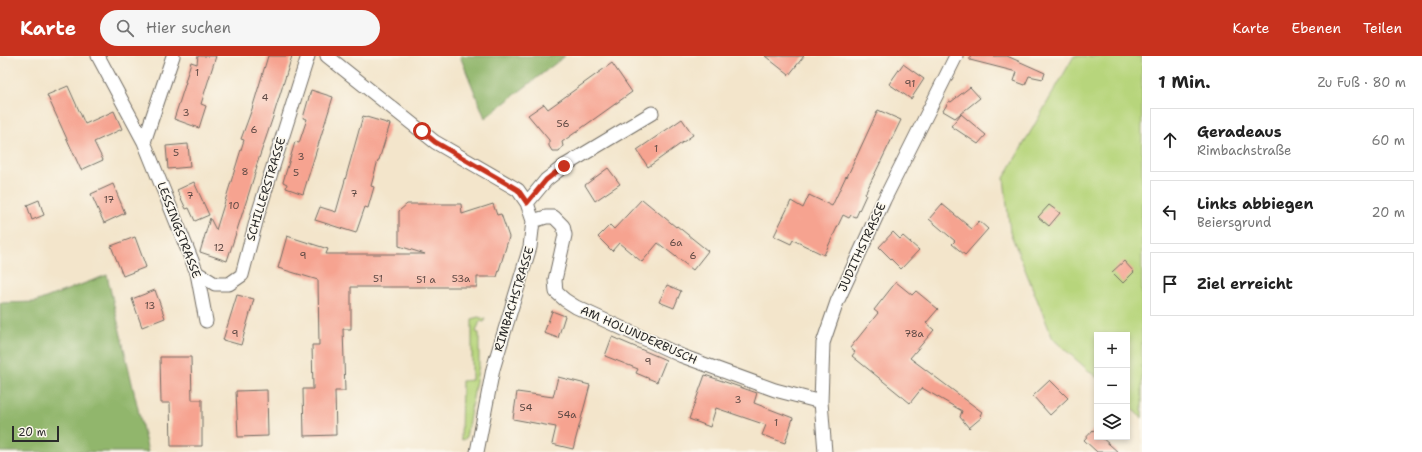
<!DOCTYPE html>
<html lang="de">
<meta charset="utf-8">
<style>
:root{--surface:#fff;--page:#f6f6f6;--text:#222;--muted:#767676;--line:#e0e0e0;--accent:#c8321e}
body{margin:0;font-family:"Shantell Sans",sans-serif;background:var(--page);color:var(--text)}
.controls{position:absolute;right:12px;bottom:12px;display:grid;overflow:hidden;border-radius:0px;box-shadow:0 2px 6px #0003}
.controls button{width:36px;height:36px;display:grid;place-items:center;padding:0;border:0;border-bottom:1px solid var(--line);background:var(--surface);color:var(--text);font:20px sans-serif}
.scale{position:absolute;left:12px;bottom:10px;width:47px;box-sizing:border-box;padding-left:4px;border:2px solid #2b2b2b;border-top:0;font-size:11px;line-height:14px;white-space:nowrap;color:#2b2b2b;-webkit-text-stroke:3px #fbf7ec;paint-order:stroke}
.stop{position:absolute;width:12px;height:12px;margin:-9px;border:3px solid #c8321e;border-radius:50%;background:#fff}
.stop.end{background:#c8321e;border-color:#fff;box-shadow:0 1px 4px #0008}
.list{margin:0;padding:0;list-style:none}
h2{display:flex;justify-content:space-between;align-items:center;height:52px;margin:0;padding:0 16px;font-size:17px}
h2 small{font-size:13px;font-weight:400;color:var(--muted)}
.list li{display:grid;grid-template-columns:26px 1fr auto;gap:12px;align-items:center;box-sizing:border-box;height:64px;margin:0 8px 8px;padding:0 8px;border:1px solid var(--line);border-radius:0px}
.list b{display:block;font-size:15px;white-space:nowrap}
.list p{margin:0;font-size:13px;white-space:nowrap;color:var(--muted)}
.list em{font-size:13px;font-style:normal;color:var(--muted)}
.icon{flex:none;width:22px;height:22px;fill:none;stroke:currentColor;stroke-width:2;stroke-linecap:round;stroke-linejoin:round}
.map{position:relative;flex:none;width:1142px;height:396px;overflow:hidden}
header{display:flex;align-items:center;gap:24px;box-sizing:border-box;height:56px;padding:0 20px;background:var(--accent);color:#fff}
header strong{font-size:19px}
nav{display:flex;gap:22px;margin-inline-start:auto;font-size:14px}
.search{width:280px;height:36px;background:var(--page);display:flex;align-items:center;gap:10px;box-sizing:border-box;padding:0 14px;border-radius:22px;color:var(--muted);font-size:15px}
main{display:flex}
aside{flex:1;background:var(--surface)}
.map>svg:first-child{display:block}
.green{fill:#b7d57c;stroke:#718054}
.forest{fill:#91b66c;stroke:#5e704c}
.building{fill:#f6a390}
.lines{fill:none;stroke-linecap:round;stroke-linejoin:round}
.minor-casing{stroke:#716c63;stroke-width:15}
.minor{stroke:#fff;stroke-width:13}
.route{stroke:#c8321e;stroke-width:5}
.labels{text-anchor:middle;stroke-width:3;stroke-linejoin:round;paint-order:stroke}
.number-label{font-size:10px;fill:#5e4944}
.street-label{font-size:12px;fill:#2b2b2b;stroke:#fbf7ec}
</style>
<header>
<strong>Karte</strong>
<div class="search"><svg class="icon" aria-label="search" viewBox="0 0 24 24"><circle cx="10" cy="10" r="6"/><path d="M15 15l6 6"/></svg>Hier suchen</div>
<nav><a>Karte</a><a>Ebenen</a><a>Teilen</a></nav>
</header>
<main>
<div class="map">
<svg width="1142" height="396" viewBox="0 0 1142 396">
<rect width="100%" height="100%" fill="#fbf7ec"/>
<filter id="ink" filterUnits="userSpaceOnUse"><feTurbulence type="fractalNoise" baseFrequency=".025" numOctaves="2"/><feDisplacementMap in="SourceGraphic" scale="8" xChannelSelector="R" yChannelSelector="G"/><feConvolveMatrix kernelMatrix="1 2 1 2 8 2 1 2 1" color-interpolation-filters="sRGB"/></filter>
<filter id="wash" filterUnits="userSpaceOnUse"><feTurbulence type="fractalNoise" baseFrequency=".012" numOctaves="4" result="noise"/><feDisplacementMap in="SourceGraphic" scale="16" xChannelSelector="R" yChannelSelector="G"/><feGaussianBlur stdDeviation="0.9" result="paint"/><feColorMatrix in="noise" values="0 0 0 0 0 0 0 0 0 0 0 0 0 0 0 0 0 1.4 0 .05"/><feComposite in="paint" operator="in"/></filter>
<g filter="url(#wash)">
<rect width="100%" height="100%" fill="#f3e5cb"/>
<path class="green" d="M1074 0H1142V362L1127 349V279H1097V322L1053 283 1010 176 1004 122Z
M478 261 485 263 484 266 480 265 476 276 479 277V308L466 382 463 384 461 383 462 325 472 324V263Z"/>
<path class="forest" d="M460 0H565L485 62Z
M107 219 148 396H0V247L35 246Z"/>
<g id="blocks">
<path class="building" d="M198 0H216L201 48 206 50 199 72 174 63 186 26H185L191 6 197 8Z
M268 0H292L273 61 256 111H257L248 140 227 205 200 196 210 162 216 174 244 84 241 83 252 53Z
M765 0H804L789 19Z
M970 0H1007L1045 17 1043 23 1029 20 1025 29 1014 25 1017 16 970 4Z
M612 7 632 36 562 86 563 90 559 95H552L549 90V84L528 59 544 48 548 53Z
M903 8 924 23 911 43 889 28Z
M68 30 85 68 114 55 122 73 94 86 103 104 81 114 47 39Z
M970 31 980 42 955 62 943 55 949 45 951 46Z
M311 34 333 41 303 138 286 132 287 128 283 126 295 86 299 87 307 63 303 62Z
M878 54 901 64 865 138 866 139 856 161 851 159 849 162 843 159 824 199 793 184 791 188 774 180 791 145 803 152 809 139 832 150 846 120 847 121Z
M961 58 986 79 978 88 951 70Z
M363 60 390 68 379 104H378L371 130 374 131 368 152 365 151 356 177 315 164 320 151 336 156Z
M682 63 693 79 648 111 637 94Z
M188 88 190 111 168 113 166 90Z
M608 112 620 128 595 145 585 129Z
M194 126 209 159 195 165 189 152 186 153 177 134Z
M113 128 125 157 104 167 91 138Z
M642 143 676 171 677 170 708 195 693 214 658 187 642 206 619 187 612 195 598 181 610 169 614 173Z
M39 144 44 159 32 164 27 149Z
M407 148H461L462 158 493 148 497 159 501 158 509 181 497 221H477V231H351V273H343L345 335H335L336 379 304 380 303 333H313L312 289H319L318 224 278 212 287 180 328 193 326 198H425L399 190V155Z
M942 148 972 173 979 165 988 173 965 199 952 188 955 185 929 163Z
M1049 149 1060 157 1049 170 1038 161Z
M893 176 900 183 903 180 919 194 901 213 879 191Z
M135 181 146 211 123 220 111 190Z
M1124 205 1134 216 1123 227 1112 216Z
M896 226 912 239 916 235 938 253 926 267 934 274 910 302 982 356 980 359 982 361 969 372 960 361 962 355 922 332 910 347 852 300 855 296 850 292 878 257 874 254Z
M667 229 681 235 674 252 659 246Z
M155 234 165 262 142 271 132 243Z
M237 239 254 243 241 289 223 284Z
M552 255 565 260 558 282 544 277Z
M612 281 666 304 657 326 636 317 638 313 605 300Z
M160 301H191L192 344H202V390H171L170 347H161Z
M705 319 757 337 754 347 793 362 785 387 762 379 766 369 716 352 710 371 689 363Z
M558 321 590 329 573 393 552 388 556 371 513 363 517 336 553 341Z
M1050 324 1068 342 1050 359 1033 340Z
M267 334 268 380 238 381 236 335Z
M1093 374 1097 377V381H1101L1118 396H1097L1084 384Z"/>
</g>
</g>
<g filter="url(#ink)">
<use href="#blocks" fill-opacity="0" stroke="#716c63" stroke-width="1"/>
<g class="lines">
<defs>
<path id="minor" d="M98 0 144 86 197 217 206 265
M327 0 435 86 513 131 518 134 527 147 533 165 530 191 493 313 477 396
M144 86 173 0
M527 147 546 124 564 110 652 57
M533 165 546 161H554L563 170 565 179 555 224 556 236 565 244 576 251 682 300 775 334 821 346
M197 217 215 228H229L242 219 258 158 308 0
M825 396 821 346 823 287 837 246 884 144 956 0"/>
</defs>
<use href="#minor" class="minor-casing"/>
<use href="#minor" class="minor"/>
</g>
</g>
<g class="lines" filter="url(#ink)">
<path class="route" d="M422 75 435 86 513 131 518 134 527 147 546 124 564 110"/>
</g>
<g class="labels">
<g class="number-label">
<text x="197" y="20">1</text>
<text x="910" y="31">91</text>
<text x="265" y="45">4</text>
<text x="186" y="60">3</text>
<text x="563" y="71">56</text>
<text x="254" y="77">6</text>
<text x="656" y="96">1</text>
<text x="176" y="100">5</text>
<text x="301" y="104">3</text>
<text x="245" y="119">8</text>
<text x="296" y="120">5</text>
<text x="354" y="141">7</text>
<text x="190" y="143">7</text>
<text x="109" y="147">17</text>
<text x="234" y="153">10</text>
<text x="676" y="190">6a</text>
<text x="219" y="195">12</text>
<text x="303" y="203">9</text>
<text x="693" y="203">6</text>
<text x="378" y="226">51</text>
<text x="461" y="226">53a</text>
<text x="426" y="227">51 a</text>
<text x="150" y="253">13</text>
<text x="235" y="281">9</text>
<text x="914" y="281">78a</text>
<text x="648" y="309">9</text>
<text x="738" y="347">3</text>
<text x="526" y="355">54</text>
<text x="567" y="362">54a</text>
<text x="776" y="370">1</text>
</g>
<g class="street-label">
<text transform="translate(266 133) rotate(-73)" y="4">SCHILLERSTRASSE</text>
<text transform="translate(179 174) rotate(69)" y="4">LESSINGSTRASSE</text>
<text transform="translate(862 191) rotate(-65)" y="4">JUDITHSTRASSE</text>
<text transform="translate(514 243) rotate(-73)" y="4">RIMBACHSTRASSE</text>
<text transform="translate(639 279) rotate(24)" y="4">AM HOLUNDERBUSCH</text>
</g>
</g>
</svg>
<div class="controls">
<button>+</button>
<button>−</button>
<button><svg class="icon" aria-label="layers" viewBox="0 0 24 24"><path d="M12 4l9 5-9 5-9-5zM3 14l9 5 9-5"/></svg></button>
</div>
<div class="scale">20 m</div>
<div class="stop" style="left:422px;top:75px"></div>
<div class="stop end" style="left:564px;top:110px"></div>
</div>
<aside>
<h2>1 Min.<small>Zu Fuß · 80 m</small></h2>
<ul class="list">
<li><svg class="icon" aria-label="ahead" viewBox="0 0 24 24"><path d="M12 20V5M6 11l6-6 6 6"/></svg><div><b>Geradeaus</b><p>Rimbachstraße</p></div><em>60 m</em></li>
<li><svg class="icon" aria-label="left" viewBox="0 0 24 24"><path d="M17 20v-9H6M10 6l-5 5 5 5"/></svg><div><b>Links abbiegen</b><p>Beiersgrund</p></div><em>20 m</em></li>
<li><svg class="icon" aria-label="arrive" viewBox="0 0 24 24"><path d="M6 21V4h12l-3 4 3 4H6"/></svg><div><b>Ziel erreicht</b></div></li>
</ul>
</aside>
</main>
